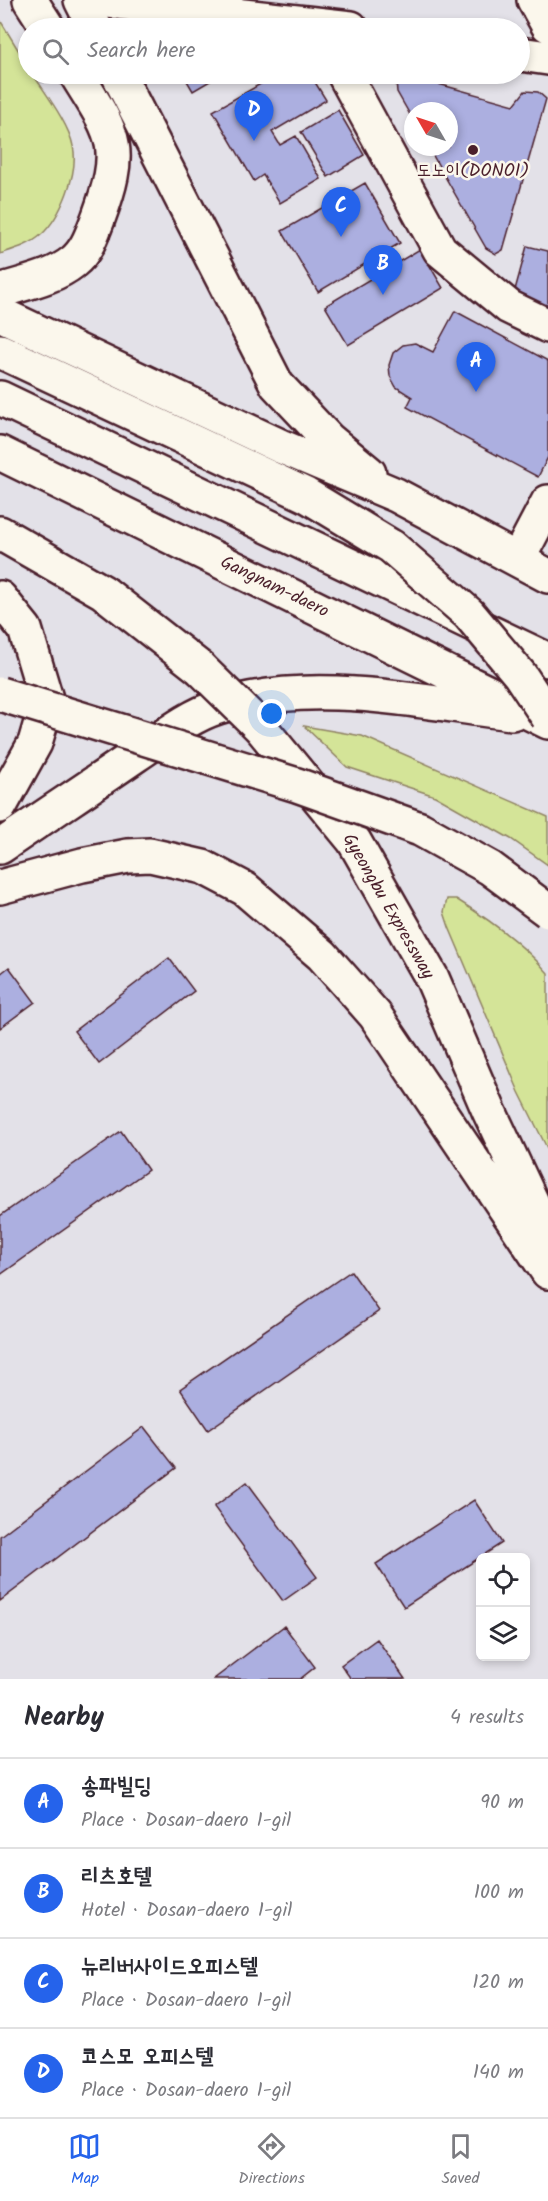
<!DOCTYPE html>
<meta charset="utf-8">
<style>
:root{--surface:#fff;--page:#f7f7f7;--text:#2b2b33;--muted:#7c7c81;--line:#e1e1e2;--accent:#2563eb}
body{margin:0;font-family:Kalam,"Poor Story",sans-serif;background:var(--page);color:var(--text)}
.controls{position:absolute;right:18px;bottom:18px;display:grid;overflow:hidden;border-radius:9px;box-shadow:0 3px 9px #0003}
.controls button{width:54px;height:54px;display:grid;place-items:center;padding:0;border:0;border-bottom:2px solid var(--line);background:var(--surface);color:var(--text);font:30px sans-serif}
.compass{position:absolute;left:404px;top:102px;width:54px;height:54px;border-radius:50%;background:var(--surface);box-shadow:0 3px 9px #0003;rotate:309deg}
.you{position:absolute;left:272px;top:714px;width:21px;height:21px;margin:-15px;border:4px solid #fff;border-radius:50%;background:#1a73e8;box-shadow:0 0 0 9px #1a73e833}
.badge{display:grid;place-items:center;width:39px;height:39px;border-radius:50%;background:var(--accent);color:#fff;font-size:20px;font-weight:700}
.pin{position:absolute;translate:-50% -50px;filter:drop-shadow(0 2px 3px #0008)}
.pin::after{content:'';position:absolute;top:32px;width:21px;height:18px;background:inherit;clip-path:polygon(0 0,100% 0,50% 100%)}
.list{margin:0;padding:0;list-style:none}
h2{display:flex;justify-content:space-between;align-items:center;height:78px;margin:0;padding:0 24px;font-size:26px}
h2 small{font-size:20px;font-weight:400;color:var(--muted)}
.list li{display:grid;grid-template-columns:39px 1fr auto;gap:18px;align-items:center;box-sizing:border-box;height:90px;padding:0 24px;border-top:2px solid var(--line)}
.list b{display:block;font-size:22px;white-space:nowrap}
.list p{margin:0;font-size:20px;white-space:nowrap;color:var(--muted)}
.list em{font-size:20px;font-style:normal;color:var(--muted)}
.icon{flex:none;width:33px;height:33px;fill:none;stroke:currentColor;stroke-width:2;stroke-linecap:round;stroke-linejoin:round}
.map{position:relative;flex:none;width:548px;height:1679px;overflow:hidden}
.search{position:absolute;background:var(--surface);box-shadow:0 3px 9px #0003;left:18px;right:18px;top:18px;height:66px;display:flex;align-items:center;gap:15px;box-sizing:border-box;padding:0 21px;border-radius:33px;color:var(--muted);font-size:22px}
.sheet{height:438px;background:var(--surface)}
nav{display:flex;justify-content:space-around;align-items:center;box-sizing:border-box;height:84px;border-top:2px solid var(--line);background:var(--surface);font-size:16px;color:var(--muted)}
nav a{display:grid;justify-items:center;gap:3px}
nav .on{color:var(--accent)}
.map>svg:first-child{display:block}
.green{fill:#d4e498;stroke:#8f8262;stroke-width:1.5}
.building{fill:#acafe0;stroke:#4a1f2b;stroke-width:1.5}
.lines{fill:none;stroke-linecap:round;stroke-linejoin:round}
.minor-casing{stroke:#4a1f2b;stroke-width:38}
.major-casing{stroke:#4a1f2b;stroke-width:38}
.highway-casing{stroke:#4a1f2b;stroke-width:38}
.minor{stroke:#fbf7ec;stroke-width:33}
.major{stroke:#fbf7ec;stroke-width:33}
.highway{stroke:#fbf7ec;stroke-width:33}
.highway-bridge-casing{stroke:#4a1f2b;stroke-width:38;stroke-linecap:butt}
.highway-bridge{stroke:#fbf7ec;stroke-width:33}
.poi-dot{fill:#4a1f2b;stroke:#fbf7ec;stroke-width:2}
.labels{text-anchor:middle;stroke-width:5;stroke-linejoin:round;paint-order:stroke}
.poi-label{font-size:18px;fill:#4a1f2b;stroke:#fbf7ec}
.street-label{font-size:18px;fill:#4a1f2b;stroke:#fbf7ec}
</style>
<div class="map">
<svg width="548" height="1679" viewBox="0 0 548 1679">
<rect width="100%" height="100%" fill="#e3e1e8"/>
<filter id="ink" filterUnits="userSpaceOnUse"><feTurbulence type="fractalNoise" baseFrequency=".0167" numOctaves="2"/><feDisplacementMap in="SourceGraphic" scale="12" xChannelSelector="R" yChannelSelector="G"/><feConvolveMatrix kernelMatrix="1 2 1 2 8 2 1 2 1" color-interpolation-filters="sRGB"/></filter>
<g filter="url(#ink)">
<path class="green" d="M0 20 28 66V74H33C45 93 69 124 73 146 79 172 61 217 41 235 30 245 15 249 0 254Z
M304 726 362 736 548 817V865L511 839 435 796 347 767Z
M447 899H456C490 920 522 943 548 973V1150L519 1092 449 927 444 912Z"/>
<path class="building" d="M183 74H222L193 91Z
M278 74H310L326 100 272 132 280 145 296 136 321 179 280 203 263 175 254 181 213 111Z
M406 75 514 105 525 91 538 92 546 99 503 250 496 254 486 248 428 147H449V111H413V120L397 92 396 80Z
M338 110 364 155 328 177 301 132Z
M365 183 400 243 318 292 282 231Z
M527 246 548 251V311L512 301Z
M420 249 443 288 348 345 325 306Z
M455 311 548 361V457L538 477 407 407 412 397 396 387 390 376 389 365 393 353 403 345 415 343 433 352Z
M169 958 194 991 99 1064 74 1031Z
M9 967 35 1002 0 1028V974Z
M121 1131 148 1170 0 1275V1216Z
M351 1271 379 1311 208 1430 180 1389Z
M144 1427 176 1468 0 1601V1536Z
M247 1482 317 1577 283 1601 214 1507Z
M474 1500 502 1543 404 1607 376 1564Z
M284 1626 315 1667 300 1679H214Z
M377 1639 405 1679H351L341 1665Z"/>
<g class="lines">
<defs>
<path id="minor" d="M99 0 351 28
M534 0 548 25
M520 54 548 58
M344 74 440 250 509 307 548 326
M518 559 548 502"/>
<path id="major" d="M30 0 48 28
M81 0 95 28
M118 74 277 385 329 440 369 473
M0 291C24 283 53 278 73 262 87 251 92 234 98 219 125 146 115 136 76 74
M0 314 280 446 396 495 548 576
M0 398 548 660
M0 453 548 722
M0 847C45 816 91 786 136 755 162 738 189 716 218 707 312 677 418 702 512 713"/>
<path id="highway" d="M0 351 306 495 392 547
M0 533 103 592 200 668
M0 598 25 629 47 702 35 743 0 806
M261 728 354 841 432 978 489 1111 548 1237
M0 887 82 865 128 856 150 855 203 867 245 889 322 955 375 1015 548 1272"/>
</defs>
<use href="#minor" class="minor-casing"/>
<use href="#major" class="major-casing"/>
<use href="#highway" class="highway-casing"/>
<use href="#minor" class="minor"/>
<use href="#major" class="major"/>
<use href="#highway" class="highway"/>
<defs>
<path id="highway-bridge" d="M392 547 469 614 520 675 548 717
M200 668 261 728
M0 694 297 785 420 829 490 868 548 911"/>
</defs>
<use href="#highway-bridge" class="highway-bridge-casing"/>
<use href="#highway-bridge" class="highway-bridge"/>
</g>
</g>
<circle class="poi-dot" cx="473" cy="150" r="6"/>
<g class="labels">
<g class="poi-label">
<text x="473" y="176">도노이(DONOI)</text>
</g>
<g class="street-label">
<text transform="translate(275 586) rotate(26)" y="6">Gangnam-daero</text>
<text transform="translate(389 906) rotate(60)" y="6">Gyeongbu Expressway</text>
</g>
</g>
</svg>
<div class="controls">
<button><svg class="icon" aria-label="locate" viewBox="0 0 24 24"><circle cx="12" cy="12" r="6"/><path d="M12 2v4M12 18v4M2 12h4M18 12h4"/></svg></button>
<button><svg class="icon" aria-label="layers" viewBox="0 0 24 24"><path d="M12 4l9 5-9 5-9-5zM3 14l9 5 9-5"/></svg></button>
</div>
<svg class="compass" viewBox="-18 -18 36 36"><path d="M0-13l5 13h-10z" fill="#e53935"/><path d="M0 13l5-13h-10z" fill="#7c7c81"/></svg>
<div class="you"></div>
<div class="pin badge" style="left:476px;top:392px">A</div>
<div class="pin badge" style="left:383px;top:295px">B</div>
<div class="pin badge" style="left:341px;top:237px">C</div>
<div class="pin badge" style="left:254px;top:141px">D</div>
<div class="search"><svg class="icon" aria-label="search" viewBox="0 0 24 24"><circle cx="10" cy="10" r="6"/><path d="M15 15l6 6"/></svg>Search here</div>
</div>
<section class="sheet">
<h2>Nearby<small>4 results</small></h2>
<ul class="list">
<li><span class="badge">A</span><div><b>송파빌딩</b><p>Place · Dosan-daero 1-gil</p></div><em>90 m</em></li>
<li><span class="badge">B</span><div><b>리츠호텔</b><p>Hotel · Dosan-daero 1-gil</p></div><em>100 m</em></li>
<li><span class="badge">C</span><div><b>뉴리버사이드오피스텔</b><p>Place · Dosan-daero 1-gil</p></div><em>120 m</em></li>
<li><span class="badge">D</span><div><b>코스모 오피스텔</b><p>Place · Dosan-daero 1-gil</p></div><em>140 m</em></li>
</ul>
</section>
<nav>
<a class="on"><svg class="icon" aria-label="map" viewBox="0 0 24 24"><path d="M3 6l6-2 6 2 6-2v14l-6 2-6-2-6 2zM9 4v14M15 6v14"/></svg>Map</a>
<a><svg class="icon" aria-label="directions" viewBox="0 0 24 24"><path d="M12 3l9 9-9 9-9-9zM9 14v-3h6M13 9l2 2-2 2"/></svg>Directions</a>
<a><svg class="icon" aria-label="saved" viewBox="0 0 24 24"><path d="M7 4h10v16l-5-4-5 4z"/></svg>Saved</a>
</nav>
